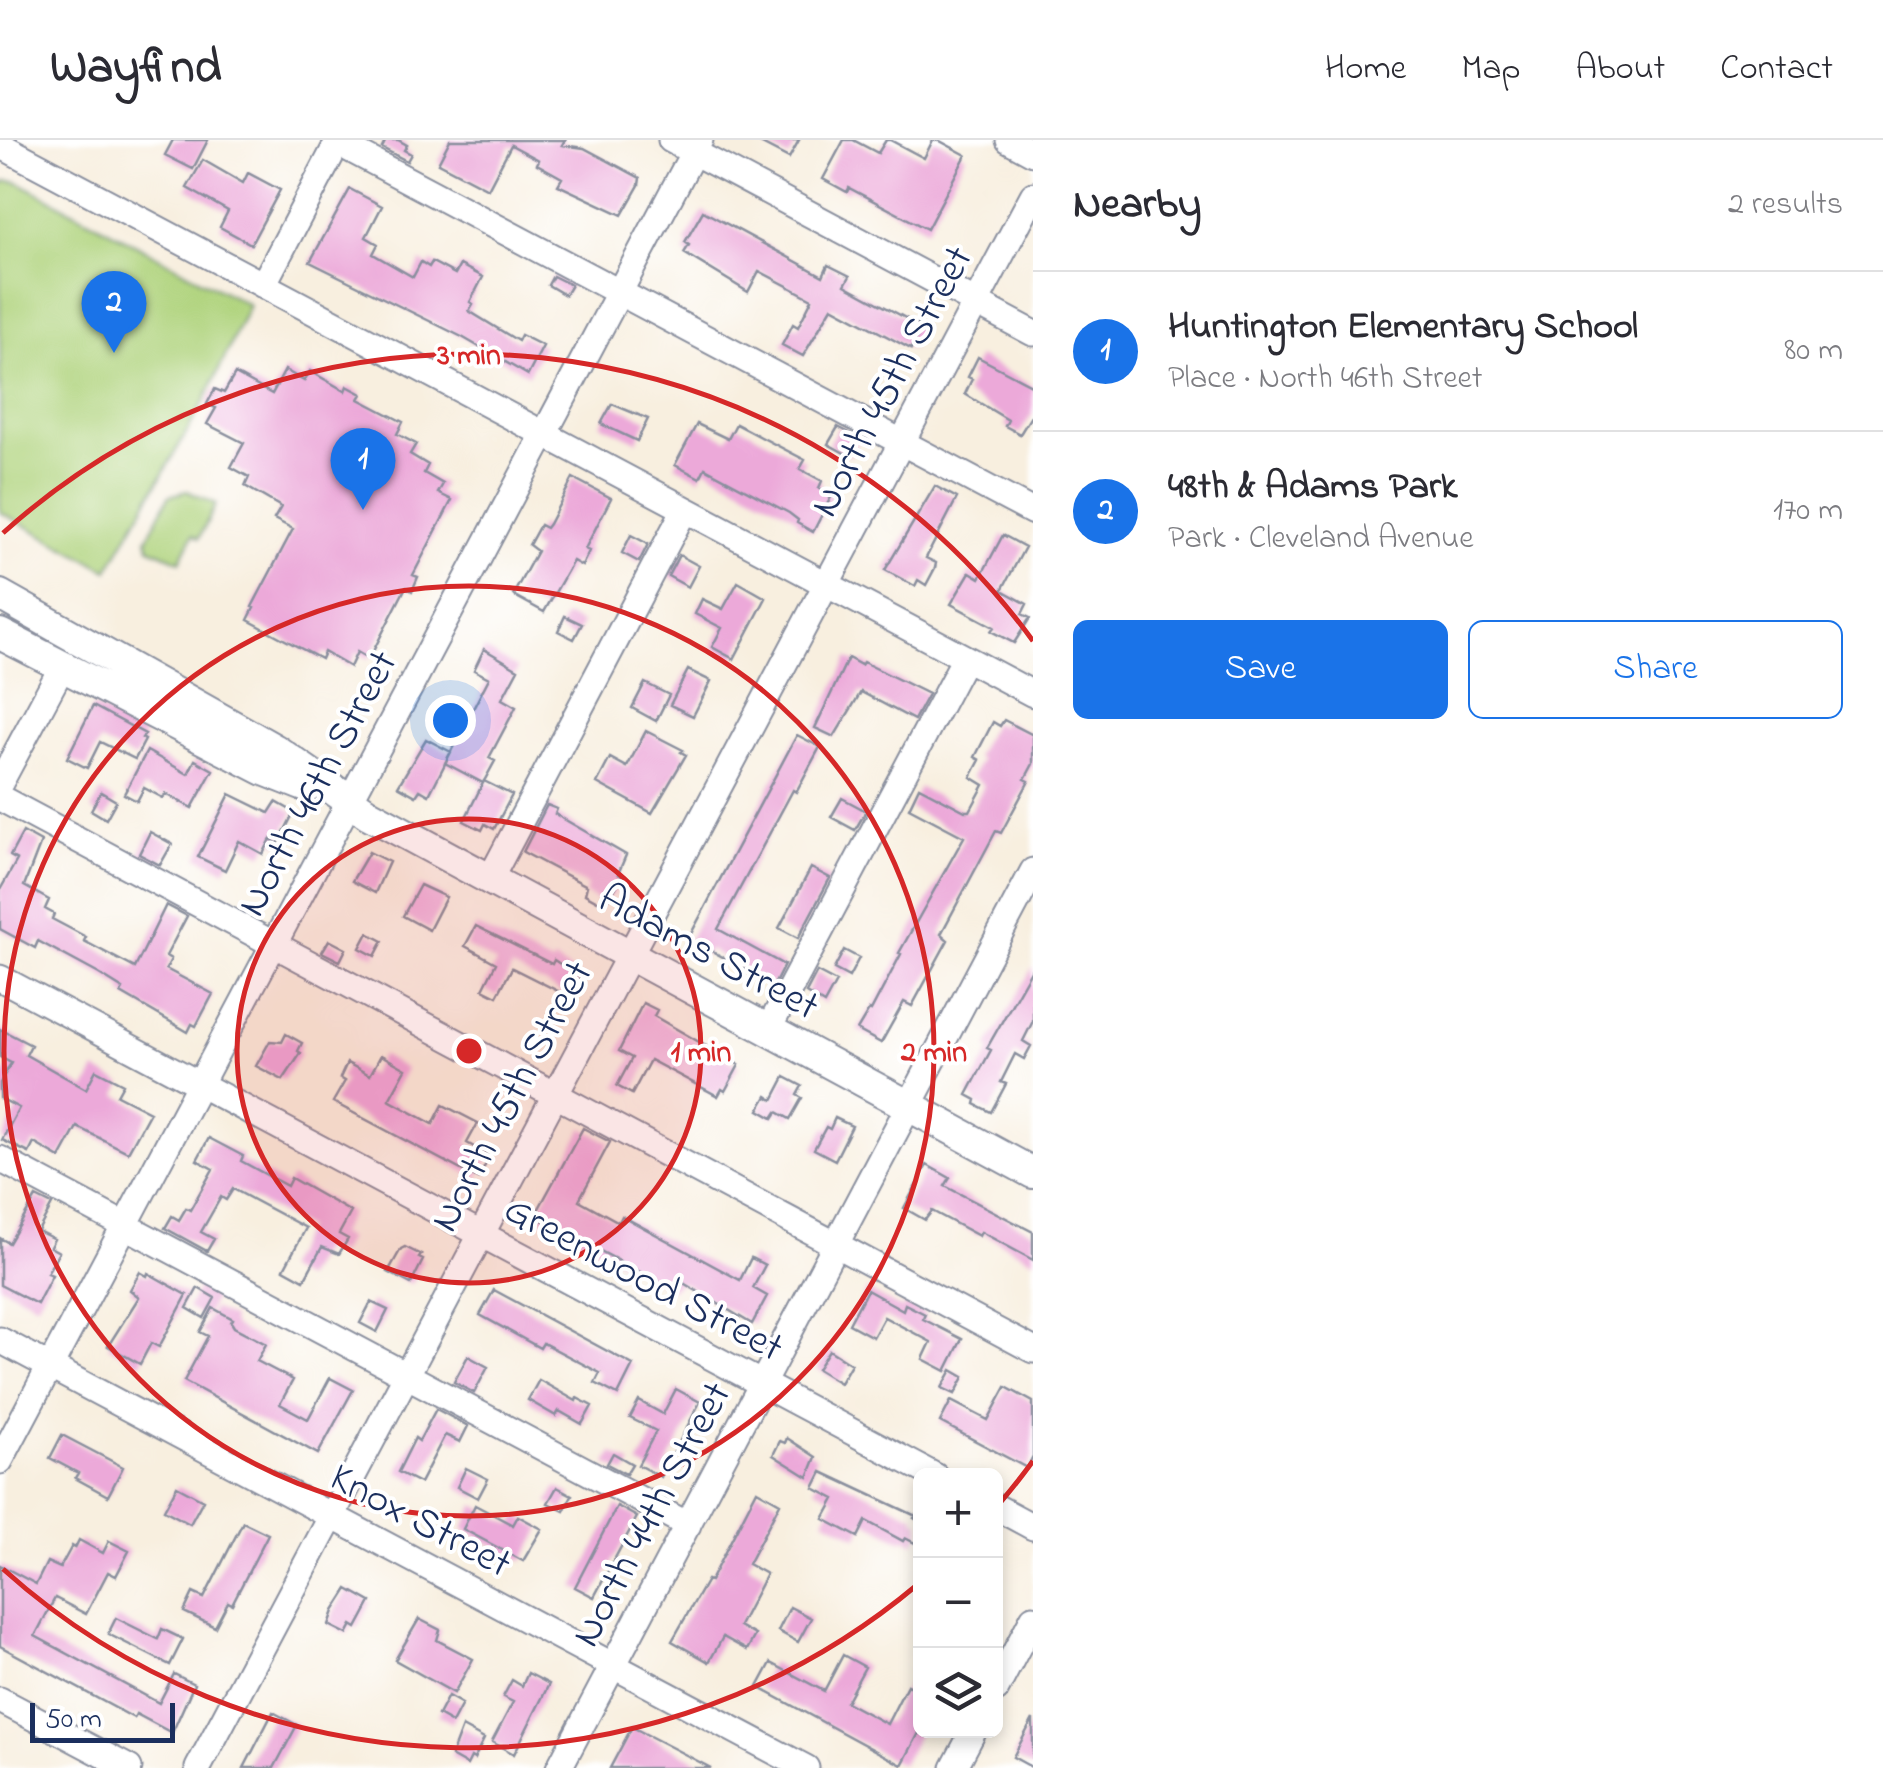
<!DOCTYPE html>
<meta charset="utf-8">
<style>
:root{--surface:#fff;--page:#f2f2f3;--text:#2b2b33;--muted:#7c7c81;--line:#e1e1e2;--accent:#1a73e8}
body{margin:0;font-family:"Indie Flower",sans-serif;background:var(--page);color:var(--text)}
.controls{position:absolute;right:30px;bottom:30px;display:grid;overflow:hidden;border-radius:15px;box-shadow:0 5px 15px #0003}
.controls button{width:90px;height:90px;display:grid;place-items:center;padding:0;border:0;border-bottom:2px solid var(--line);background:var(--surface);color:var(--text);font:50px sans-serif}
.scale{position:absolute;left:30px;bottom:25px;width:145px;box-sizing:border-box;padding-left:10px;border:5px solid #1b2f5e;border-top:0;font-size:28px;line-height:35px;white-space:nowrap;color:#1b2f5e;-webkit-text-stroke:8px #fff;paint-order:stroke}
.you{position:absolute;left:450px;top:580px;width:35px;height:35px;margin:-25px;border:8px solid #fff;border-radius:50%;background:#1a73e8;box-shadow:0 0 0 15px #1a73e833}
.badge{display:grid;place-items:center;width:65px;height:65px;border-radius:50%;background:var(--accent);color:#fff;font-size:32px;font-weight:700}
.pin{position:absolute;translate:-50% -82px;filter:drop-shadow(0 2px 5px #0008)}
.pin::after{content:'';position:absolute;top:52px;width:35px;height:30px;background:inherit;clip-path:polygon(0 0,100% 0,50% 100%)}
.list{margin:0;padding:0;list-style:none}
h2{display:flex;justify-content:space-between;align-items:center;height:130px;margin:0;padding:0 40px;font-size:42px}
h2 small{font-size:32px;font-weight:400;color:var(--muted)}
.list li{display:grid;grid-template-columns:65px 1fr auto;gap:30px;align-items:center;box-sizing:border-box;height:160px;padding:0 40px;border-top:2px solid var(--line)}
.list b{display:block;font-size:38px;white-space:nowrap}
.list p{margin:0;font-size:32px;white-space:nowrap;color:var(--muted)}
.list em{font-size:32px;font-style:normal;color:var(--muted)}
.actions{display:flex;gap:20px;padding:30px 40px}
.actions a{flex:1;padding:22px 0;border:2px solid var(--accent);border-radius:15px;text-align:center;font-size:35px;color:var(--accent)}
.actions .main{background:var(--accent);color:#fff}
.icon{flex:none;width:55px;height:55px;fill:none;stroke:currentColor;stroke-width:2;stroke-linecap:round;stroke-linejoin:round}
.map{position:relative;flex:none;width:1033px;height:1628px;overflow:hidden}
header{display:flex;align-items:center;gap:60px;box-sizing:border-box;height:140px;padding:0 50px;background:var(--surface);border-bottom:2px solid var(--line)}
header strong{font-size:48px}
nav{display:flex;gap:55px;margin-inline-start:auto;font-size:35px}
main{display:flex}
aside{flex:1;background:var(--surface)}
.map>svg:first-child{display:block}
.green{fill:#afd37b;stroke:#65816c;stroke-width:2.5}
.building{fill:#eca9d9}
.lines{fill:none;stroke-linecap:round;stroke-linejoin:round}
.minor-casing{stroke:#8a8f9e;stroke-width:29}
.major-casing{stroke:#8a8f9e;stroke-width:34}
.minor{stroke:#fff;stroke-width:25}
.major{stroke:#fff;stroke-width:30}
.ring{fill:none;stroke:#d62828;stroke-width:5}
.labels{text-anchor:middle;stroke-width:8;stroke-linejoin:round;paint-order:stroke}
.street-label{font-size:42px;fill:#1b2f5e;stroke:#fff}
.centre{fill:#d62828;stroke:#fff;stroke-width:5}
.ring-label{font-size:30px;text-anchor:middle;font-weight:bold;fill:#d62828;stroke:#fff;stroke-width:8;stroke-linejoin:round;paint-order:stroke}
</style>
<header>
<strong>Wayfind</strong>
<nav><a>Home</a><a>Map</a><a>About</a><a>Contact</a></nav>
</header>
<main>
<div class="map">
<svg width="1033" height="1628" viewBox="0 0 1033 1628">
<rect width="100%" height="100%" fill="#fff"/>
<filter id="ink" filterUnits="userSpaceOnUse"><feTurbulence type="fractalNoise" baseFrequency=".01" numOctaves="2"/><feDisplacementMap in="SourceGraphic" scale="20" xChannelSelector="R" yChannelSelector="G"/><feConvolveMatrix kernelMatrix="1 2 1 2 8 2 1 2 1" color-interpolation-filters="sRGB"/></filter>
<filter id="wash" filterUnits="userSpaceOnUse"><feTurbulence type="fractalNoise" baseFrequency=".0048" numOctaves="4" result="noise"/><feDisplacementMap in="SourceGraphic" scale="40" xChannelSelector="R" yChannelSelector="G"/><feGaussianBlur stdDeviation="2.25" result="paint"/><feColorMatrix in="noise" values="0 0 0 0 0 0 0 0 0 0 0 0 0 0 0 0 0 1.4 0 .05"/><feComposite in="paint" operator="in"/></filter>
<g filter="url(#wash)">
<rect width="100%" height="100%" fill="#f8efdf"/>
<path class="green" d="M7 41 18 42 249 165 205 260 108 430 0 372V45Z
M187 351 216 364 199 398 193 395 180 421 150 408 147 399 169 356Z"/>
<g id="blocks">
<path class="building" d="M173 0H208L193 29 165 15Z
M386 0H398L407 5 404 10 411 14 407 21 382 8Z
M450 0H565L562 5 584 8 640 38 639 45 622 75 558 45 562 38 537 24 539 20 511 5 488 49 438 23Z
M754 0H799L789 18Z
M844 0H853L878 13 886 0H890L924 18 933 0H938L966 15 927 89 849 48 847 52 823 39Z
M203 20 243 43 248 33 280 50 251 104 220 87 228 71 187 48Z
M350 49 382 66 366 97 378 104 373 114 413 137 421 122 429 127 432 122 455 134 460 125 483 137 470 162 473 164 469 171 518 201 521 195 543 206 528 235 462 197 310 122Z
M703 71 823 136 828 125 850 136 845 145 922 187 911 209 832 167 803 216 782 205 793 184 798 187 812 159 759 131 748 152 684 113 689 105 685 102Z
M553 136 571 145 565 155 548 145Z
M978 217 1033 246V273L1020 294 1005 286 1008 280 965 254 972 239 968 237Z
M285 230 304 241 310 231 345 251 347 246 362 254 359 259 403 282 397 294 416 304 410 314 428 325 424 333 443 344 438 353 452 360 413 435 418 437 412 451 406 447 369 519 357 512 350 527 324 512 321 519 248 480 254 468 252 467 293 389 274 379 281 367 245 346 249 337 231 327 244 303 207 284 216 268 207 264 215 249 224 253 235 234 272 254Z
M612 264 648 279 637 301 601 284Z
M697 284 728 299 736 284 805 320 800 329 822 341 819 348 832 355 813 392 797 383 798 380 789 373 705 328 700 338 675 325Z
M838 287 859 298 850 316 828 304Z
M573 338 611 358 585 409 589 411 582 426 573 421 544 472 513 455 537 411 529 405 540 385 546 388 549 384Z
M935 346 957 358 926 418 936 423 935 428 926 445 918 440 915 446 885 430Z
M631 395 648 404 639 422 622 413Z
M1003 395 1025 407 1002 450 1027 464 1022 474 1030 478 1014 503 991 491 994 487 951 464 970 432 980 438Z
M679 415 699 426 688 447 668 436Z
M738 442 766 458 734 519 712 507 722 488 695 474 702 459 723 469Z
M565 476 582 484 574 499 558 491Z
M484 509 518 529 502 559 516 567 489 618 495 621 483 643 445 623 489 538 474 530Z
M848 518 861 525 863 522 928 554 914 580 861 552 834 597 815 588Z
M688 530 711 541 693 576 670 565Z
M645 543 669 555 656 581 632 568Z
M93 566 145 594 142 598 145 600 135 619 100 602 87 628 67 618Z
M1004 580 1033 595V624L1025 639 1029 641 1001 693 996 691 941 794 948 800 912 866 904 862 881 903 857 890 869 870 871 871 901 814 899 813 964 697 909 668 919 647 965 671H970L984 645 971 637 980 620 975 617 993 582 1000 586Z
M646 591 683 610 681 612 686 615 652 673 597 643 610 618 627 627Z
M797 595 820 607 796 652 793 650 718 789 784 825 774 845 708 809 705 816 685 805Z
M426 599 451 612 429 655 420 650 416 656 398 646Z
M147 611 188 634 195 620 213 630 192 668 166 654 163 658 144 648 137 661 124 654Z
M484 641 512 655 494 689 485 684 482 690 464 681Z
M101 652 116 661 106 679 91 670Z
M230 654 269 673 276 662 294 672 278 704 271 699 263 714 239 701 225 730 198 717Z
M842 658 866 671 855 690 831 677Z
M547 665 557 669 555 674 626 715 618 734 622 736 610 758 607 756 603 764 585 754 587 746 523 712Z
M23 692 41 702 24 746 49 760 45 769 54 774 52 779 86 797 84 801 135 828 166 765 187 776 166 816 171 819 166 829 213 854 196 886 192 884 188 892 121 853 123 849 99 834 38 801 35 808 0 789V750L17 720 10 716Z
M150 692 172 704 160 725 139 714Z
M369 712 389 722 375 753 352 741Z
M811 728 830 738 798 798 779 788Z
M420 745 446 757 429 790 403 776Z
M476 786 552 824 554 820 580 837 570 857 512 828 497 856 483 849 496 823 465 806Z
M368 793 383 801 375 816 360 808Z
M329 800 346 809 340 821 322 812Z
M844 810 859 818 849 837 834 829Z
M1033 827V881L1023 901 1031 906 1024 919 1015 914 1001 942 1006 944 991 972 975 964 976 960 967 955 991 910 987 908Z
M817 832 836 842 824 864 806 853Z
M643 863 657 870 654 876 739 925 725 951 722 949 718 956 650 920 632 954 617 946 632 918 619 911Z
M0 889 31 905 26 915 86 949 96 930 123 944 117 955 150 972 128 1012 77 987 60 1018 34 1003 29 1013 2 1000 19 968 0 958V943L11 923 0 917Z
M286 894 302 903 298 911 301 913 283 940 256 926 270 901 282 902Z
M381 915 406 929 389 960 433 984 443 965 478 983 467 1003 490 1016 478 1039 333 962 345 941 340 938 347 923 370 935Z
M785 937 802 946 797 955 802 958 790 979 777 972 773 978 759 970 767 956 773 960Z
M835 978 852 986 835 1020 814 1009 826 987 830 989Z
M583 988 610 1002 579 1060 619 1082 622 1076 740 1140 751 1118 765 1125 753 1148 767 1156 752 1184 680 1141 672 1149 542 1080 544 1076 537 1072Z
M209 998 243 1016 241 1021 287 1046 291 1038 351 1072 339 1094 348 1099 339 1114 322 1107 304 1140 284 1129 306 1088 233 1049 226 1060 221 1057 201 1092 214 1099 207 1111 165 1088 172 1076 179 1080 186 1068 190 1070 213 1029 197 1020Z
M927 1025 950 1038 945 1046 1033 1092V1120L981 1092 979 1096 932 1071 925 1080 904 1068Z
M36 1057 52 1065 38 1091 54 1099 50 1107 59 1112 47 1133 52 1135 37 1164 0 1145V1098L9 1103Z
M405 1107 421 1115 419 1118 423 1120 411 1144 388 1132 401 1109Z
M140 1132 147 1136 148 1133 187 1155 159 1207 151 1203 140 1224 108 1206 139 1157 130 1150Z
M198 1148 215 1158 204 1178 187 1168Z
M494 1150 633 1225 618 1255 595 1243 600 1233 543 1203 540 1208 480 1175Z
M867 1150 903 1170 905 1164 925 1174 923 1179 962 1199 946 1231 923 1219 931 1202 884 1177 873 1197 849 1184Z
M371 1162 388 1170 377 1192 360 1183Z
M213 1168 233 1179 231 1182 234 1187 266 1204 257 1221 293 1240 280 1264 308 1279 330 1238 353 1250 318 1314 184 1241 208 1196 200 1192Z
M829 1210 851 1224 840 1243 817 1229Z
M468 1216 488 1227 474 1253 454 1242Z
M952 1230 964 1237 955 1254 942 1248Z
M539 1240 576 1261 577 1258 592 1266 582 1284 559 1271 556 1276 528 1260Z
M1006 1247 1033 1262V1316L1027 1328 940 1282 951 1261 988 1280Z
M676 1249 700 1262 661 1337 638 1325 656 1291 630 1278 639 1261 663 1274Z
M436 1269 468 1286 460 1302 445 1295 420 1343 398 1332 415 1298 419 1301Z
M62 1295 123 1327 108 1356 75 1338 78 1333 50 1318Z
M787 1298 816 1317 808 1337 773 1315 780 1301 785 1303Z
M613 1313 632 1324 626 1334 607 1324Z
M466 1328 488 1339 478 1358 457 1347Z
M822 1332 916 1376 914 1378 920 1382V1392L915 1403 905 1398 903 1401 866 1381 858 1397 824 1379 835 1359 814 1348Z
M177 1346 203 1360 190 1384 164 1370Z
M557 1347 572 1355 564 1371 548 1363Z
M757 1350 780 1363 748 1424 766 1434 739 1486 755 1495 747 1510 723 1497 709 1522 672 1501 707 1440 710 1441Z
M475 1365 513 1385 518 1376 542 1389 523 1421 463 1389Z
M617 1366 637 1377 594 1457 575 1447Z
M243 1382 268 1394 232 1464 228 1462 215 1487 184 1472 193 1453 204 1458Z
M79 1400 103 1413 109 1401 129 1411 116 1436 108 1432 86 1474 55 1458 35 1496 159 1563 174 1534 194 1544 172 1593 136 1574 134 1578 0 1506V1425L36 1444 47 1422 60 1428 72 1406 75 1408Z
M348 1449 371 1462 357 1488 352 1485 347 1494 329 1485 334 1471Z
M790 1467 811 1478 798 1502 778 1491Z
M116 1478 158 1499 162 1489 183 1499 170 1525 108 1494Z
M419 1479 440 1490 437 1500 473 1519 454 1553 395 1520Z
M843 1515 865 1527 846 1562 887 1584 907 1545 920 1552V1591L902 1625 758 1547 771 1523 824 1551Z
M528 1533 549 1544 514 1614 492 1602 513 1562 503 1557 512 1540 522 1546Z
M448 1556 462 1564 452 1583 438 1575Z
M273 1572 297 1585 274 1628H244Z
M1033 1579V1628L1013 1617Z
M462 1587 484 1599 474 1619 471 1617 467 1625 451 1616Z
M632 1587 665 1604 711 1628H610Z"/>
</g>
</g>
<g filter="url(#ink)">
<use href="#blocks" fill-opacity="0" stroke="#8a8f9e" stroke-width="2.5"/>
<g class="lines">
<defs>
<path id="minor" d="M671 0 1033 193
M1009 0 1033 13
M338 3 1033 372
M0 5 1033 554
M263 145 339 0
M0 643 62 527
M0 658 1033 1210
M490 739 685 369
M0 838 935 1336
M768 890 965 518
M0 1019 688 1385
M0 1200 806 1628
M0 1321 700 0
M996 1367 1033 1387
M996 1549 1033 1478
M0 1560 129 1628
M198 1628 1033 55
M559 1628 1033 731
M954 1628 974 1590"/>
<path id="major" d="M0 455 274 609 369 674 1033 1033
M0 494 264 630 307 647"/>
</defs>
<use href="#minor" class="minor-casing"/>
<use href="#major" class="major-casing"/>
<use href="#minor" class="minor"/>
<use href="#major" class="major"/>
</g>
</g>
<circle cx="469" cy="911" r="232" fill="#d62828" fill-opacity=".12"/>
<g class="ring">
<circle cx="469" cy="911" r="232"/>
<circle cx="469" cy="911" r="465"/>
<path d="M1033 1321A697 697 0 0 1 999 1364M917 1445A697 697 0 0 1 3 1429M3 393A697 697 0 0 1 1033 501"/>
</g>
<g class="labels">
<g class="street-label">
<text transform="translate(889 240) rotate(-62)" y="15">North 45th Street</text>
<text transform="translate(315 642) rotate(-62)" y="15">North 46th Street</text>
<text transform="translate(710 810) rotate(28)" y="15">Adams Street</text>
<text transform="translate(509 955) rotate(-62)" y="15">North 45th Street</text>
<text transform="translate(645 1136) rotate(28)" y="15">Greenwood Street</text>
<text transform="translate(649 1373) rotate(-62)" y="15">North 44th Street</text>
<text transform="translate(422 1378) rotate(28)" y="15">Knox Street</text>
</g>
</g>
<circle cx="469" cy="911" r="15" class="centre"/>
<g class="ring-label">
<text x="469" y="224">3 min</text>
<text x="701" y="921">1 min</text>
<text x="934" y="921">2 min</text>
</g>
</svg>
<div class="controls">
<button>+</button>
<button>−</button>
<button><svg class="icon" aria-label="layers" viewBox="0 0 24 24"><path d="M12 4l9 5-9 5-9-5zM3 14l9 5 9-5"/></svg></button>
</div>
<div class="scale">50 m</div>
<div class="you"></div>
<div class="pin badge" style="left:363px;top:370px">1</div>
<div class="pin badge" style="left:114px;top:213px">2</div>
</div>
<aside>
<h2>Nearby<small>2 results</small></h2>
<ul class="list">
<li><span class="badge">1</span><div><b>Huntington Elementary School</b><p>Place · North 46th Street</p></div><em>80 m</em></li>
<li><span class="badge">2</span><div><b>48th &amp; Adams Park</b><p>Park · Cleveland Avenue</p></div><em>170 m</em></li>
</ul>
<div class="actions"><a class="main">Save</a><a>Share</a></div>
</aside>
</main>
